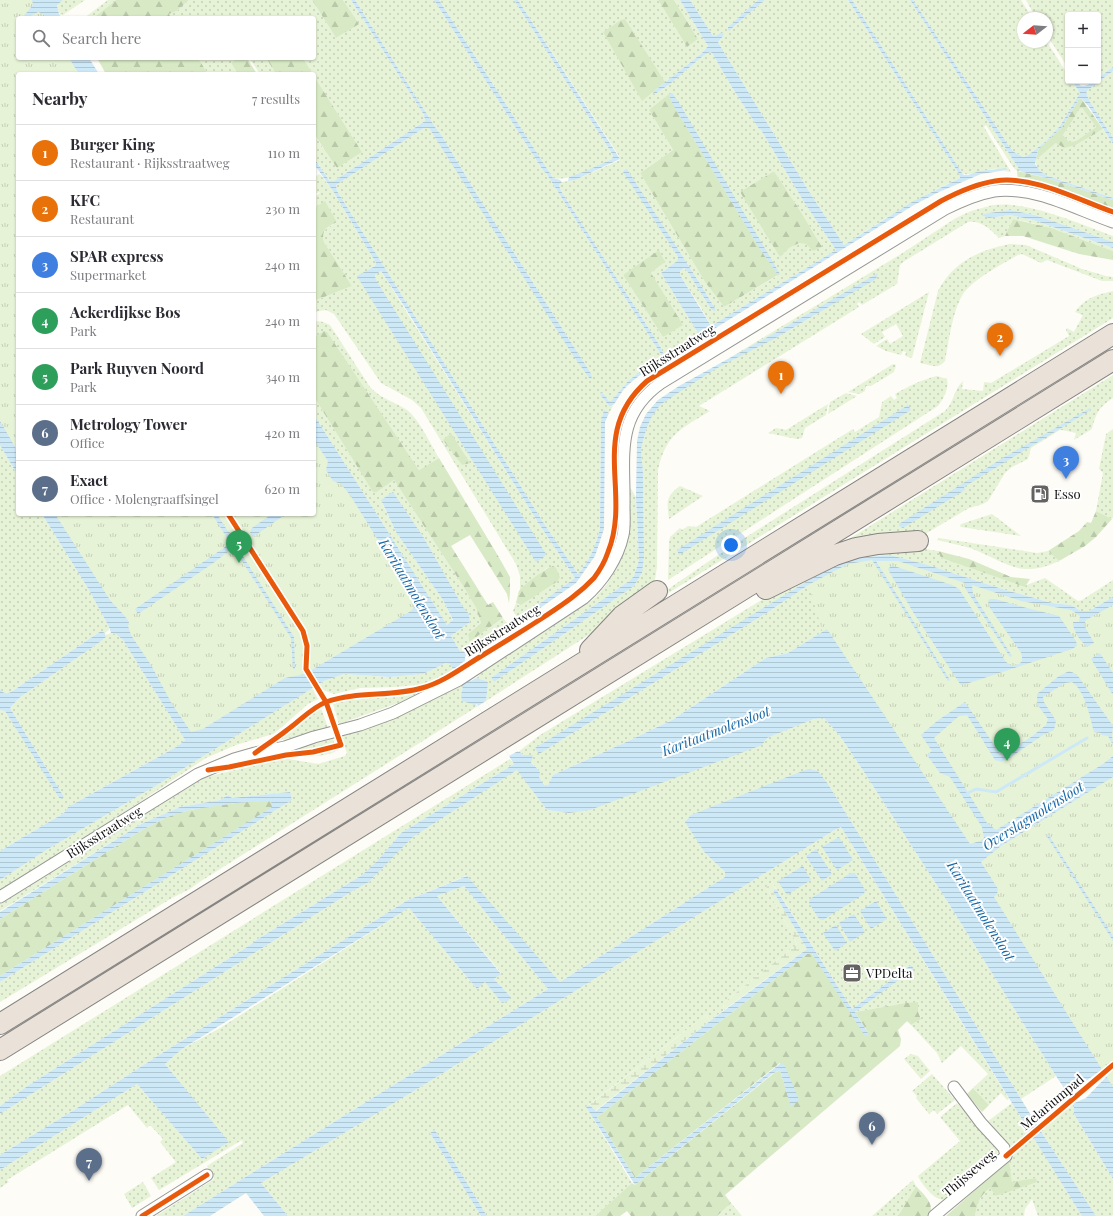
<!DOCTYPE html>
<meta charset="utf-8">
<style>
:root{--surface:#fff;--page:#f2f2f3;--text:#2b2b33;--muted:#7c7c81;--line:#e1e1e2;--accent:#646362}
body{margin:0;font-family:"Playfair Display",serif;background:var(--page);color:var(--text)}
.controls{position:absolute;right:12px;top:12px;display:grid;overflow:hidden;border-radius:4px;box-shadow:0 1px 3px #0004}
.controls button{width:36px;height:36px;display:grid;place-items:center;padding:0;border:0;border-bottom:1px solid var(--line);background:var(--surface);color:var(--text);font:20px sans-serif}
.compass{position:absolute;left:1017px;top:12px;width:36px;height:36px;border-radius:50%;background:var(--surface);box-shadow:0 1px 3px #0004;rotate:253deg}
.you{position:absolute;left:731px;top:545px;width:14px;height:14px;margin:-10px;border:3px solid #fff;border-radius:50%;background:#1a73e8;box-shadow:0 0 0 6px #1a73e833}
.badge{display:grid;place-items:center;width:26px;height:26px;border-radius:50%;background:var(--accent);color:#fff;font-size:13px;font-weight:700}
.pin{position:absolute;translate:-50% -33px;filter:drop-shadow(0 1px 2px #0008)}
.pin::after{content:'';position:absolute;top:21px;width:14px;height:12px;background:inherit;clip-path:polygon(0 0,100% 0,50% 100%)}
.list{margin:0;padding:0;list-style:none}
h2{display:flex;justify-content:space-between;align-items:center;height:52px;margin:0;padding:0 16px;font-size:17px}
h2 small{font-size:13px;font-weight:400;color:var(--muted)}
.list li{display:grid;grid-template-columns:26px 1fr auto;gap:12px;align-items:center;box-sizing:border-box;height:56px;padding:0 16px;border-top:1px solid var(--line)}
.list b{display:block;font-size:15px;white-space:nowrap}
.list p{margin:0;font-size:13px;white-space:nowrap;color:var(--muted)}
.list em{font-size:13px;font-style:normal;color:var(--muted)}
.icon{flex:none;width:22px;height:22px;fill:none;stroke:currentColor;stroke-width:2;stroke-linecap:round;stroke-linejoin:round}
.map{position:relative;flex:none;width:1113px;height:1216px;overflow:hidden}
.search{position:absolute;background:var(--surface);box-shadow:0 1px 3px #0004;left:16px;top:16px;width:300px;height:44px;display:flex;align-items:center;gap:10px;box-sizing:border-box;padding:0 14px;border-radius:4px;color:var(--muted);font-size:15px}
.panel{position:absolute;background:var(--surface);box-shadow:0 1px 3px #0004;left:16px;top:72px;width:300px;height:444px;border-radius:4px}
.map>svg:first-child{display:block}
.grass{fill:url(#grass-dots);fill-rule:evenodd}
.forest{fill:url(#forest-firs);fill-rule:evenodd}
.wetland{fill:url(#wetland-marsh)}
.park{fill:url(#park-tufts)}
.water{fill:url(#water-rules)}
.pier{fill:#fdfcf7}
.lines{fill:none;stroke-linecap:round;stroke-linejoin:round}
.stream{stroke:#cde8f7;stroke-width:3}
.street-casing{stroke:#979795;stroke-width:13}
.highway-casing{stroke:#858482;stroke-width:22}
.street{stroke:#fffffe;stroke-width:11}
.highway{stroke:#eae1d8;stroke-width:20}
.cycleway-casing{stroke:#fff;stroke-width:8}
.cycleway{stroke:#e8590c;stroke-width:5}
.labels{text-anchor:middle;stroke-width:4;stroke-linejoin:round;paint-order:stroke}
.street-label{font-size:13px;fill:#111;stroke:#fff}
.poi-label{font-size:13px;fill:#111;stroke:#fff;text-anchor:start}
.water-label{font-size:14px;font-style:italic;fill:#1768a6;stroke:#fff}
</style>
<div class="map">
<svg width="1113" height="1216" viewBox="0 0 1113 1216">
<defs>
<pattern id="grass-dots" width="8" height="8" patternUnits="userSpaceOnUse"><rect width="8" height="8" fill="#e7f3d7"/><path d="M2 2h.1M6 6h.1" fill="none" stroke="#c5cfb8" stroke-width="1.8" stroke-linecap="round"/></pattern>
<pattern id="forest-firs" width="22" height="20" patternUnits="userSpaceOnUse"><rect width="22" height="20" fill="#d8eac5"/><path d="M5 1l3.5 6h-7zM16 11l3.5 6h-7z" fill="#b8c8a8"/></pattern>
<pattern id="wetland-marsh" width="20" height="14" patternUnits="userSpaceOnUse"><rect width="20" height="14" fill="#e7f3d7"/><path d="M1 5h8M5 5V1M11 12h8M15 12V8" fill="none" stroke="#c5cfb8"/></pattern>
<pattern id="park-tufts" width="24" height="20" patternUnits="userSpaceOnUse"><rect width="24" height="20" fill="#e7f3d7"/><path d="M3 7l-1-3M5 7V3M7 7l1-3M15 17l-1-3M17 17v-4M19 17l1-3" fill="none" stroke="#c5cfb8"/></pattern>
<pattern id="water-rules" width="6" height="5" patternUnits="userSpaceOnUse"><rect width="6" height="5" fill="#cde8f7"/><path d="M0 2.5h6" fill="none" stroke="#afc6d3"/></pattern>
</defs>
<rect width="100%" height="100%" fill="#fdfcf7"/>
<path class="grass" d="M63 0H85L63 15 62 14 60 15 57 4Z
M108 0H116L93 18H84Z
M189 0H312L336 38 358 24 343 0H351L424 115 425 121 334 181H330L314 158V134L323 148 362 152 314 76V74H313L303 58H314V18H171L168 14 177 11Z
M355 0H434L544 172 546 173 662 356 629 380 611 401H609L602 392 601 396 610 407 613 406 609 413 604 411 601 421 600 529C596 545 589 562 578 574L543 522 337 191 336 185 424 128H429L478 203 516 266 590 372 476 193 442 136 435 127Z
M439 0H514L611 152 613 157 612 159C596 166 571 182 553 178Z
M518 0H658L687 47 698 39 674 0H680L708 46 702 53 653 92 655 94 670 84 703 56 710 52 712 53 733 89 759 129 761 130 804 202 836 250 711 326 701 308 680 275V271L684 268 687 271 711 309 716 310 699 282 627 170 625 169 624 172 678 257 677 261 661 273 698 333 664 355 660 346 561 191 559 185 562 182 575 180 620 160 619 156ZM649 110 777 276 724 307 705 282 640 173 673 150ZM774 171 801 212 822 247 799 242 789 248 740 193ZM665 262 651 273 663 337 623 275Z
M690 0H758L728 27V29H731L765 0H848L959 174 960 178C919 197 882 220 844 245L810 193 719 44 718 42 724 35 716 37 713 36Z
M852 0H910L1019 169V171H1017L1013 167 986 125 984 127 1011 172 1004 171 1007 170C1002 170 998 168 993 169 985 170 968 177 962 173Z
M913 0H1021L1032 18H1023V42H1047L1068 75V81H1072L1080 93 1060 126 1045 142 1027 156 1023 157 1014 152 1009 146Z
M1026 0H1113V67L1098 78V15H1068V68L1047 35V18H1036Z
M198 58H238L231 63 238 74H208Z
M249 58H266L276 74H260Z
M1113 71V138L1090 102 1086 93 1088 90Z
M1079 108H1082L1096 127 1076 141 1069 142 1063 135 1073 120Z
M1103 129 1113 144V198L1048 176C1041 172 1035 168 1036 160L1056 143 1076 145Z
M320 174 333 191 376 263 375 266 368 270 376 280 375 275 381 271 383 274 539 524 575 578 518 619 513 611 516 603 519 605 548 567 520 590V576L516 564 421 408 412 400 381 383 334 314 326 310 314 312V301L352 286 324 242C321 229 328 228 337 222L325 202 314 208V197L320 193 319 192 314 195V177Z
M997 182H1014L1013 186 986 188 650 385 640 395 628 414 624 412C630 401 637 391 648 383L941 202C959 193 976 186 997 182Z
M1038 186 1052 190 1113 214V217L1039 190Z
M993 205C999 205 1005 204 1011 205 1044 208 1082 225 1113 236V242L1035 215 1010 210 989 213V218L1010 215 1033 220 1113 248V251C1079 239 1049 225 1013 219L1005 236 999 238C990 229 981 220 968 222L903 262 900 265 897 284 862 305 859 302 857 304 859 307 699 406 710 411C681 429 666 434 658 470L657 567 654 586 635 603 587 636 486 701 488 683 487 681 476 678 483 671 579 609 595 598 607 584 616 569 623 552 628 484 636 497 639 560 634 576 629 581 491 678 494 682 634 586 642 573 644 558 643 473 641 449 646 430 657 402 901 254 956 218 971 211ZM877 274 817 314 776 338 773 334Z
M1010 244 1026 245 1082 269 1106 276 1113 277V281H1102L1047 260 1041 263 1022 254 1018 255C1002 264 978 277 966 290 953 305 949 341 945 361 938 370 931 365 920 363L938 291C953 262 979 250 1010 244Z
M1113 291V318L662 597 661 594 724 551 945 411C954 402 954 389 963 381L962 389 983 391 984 382 991 383 1069 336 1066 330 1067 328 1074 332 1083 315 1075 312C1085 298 1096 295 1113 291Z
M929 292 912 358 905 356 906 352 903 351 901 355 886 351 876 346 887 339 890 344 903 336 896 324 882 332 885 337 874 344 861 334Z
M318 321 323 322 330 325 370 387C382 400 394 401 407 410 419 419 431 445 439 458L419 470 327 333 314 337V322Z
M893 364 896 365 894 372 871 386H866L865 391 860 394 848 392Z
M1113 375V398C1099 407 1096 413 1092 429L1074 440 1076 433 1062 430H1060L1031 448 1028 459 1012 467 1005 473 988 501 983 504 969 508 925 534 828 552Z
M937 376 947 379C949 389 944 398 938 406L668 580 669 543 670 537 680 528 682 530 688 526 696 527 853 429 855 432 879 417 882 402 891 396 894 400 897 398 895 394C909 386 921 380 937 376Z
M846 393 857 396 828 414 830 402Z
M314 397 352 458 377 492 394 480 463 586 476 608 481 623 468 634 469 642 503 618 508 624 470 649 464 651H460L451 636 470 622 469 614 463 608 424 538 393 493 381 501 396 532 443 600 453 621 447 625 314 415Z
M828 404 826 415 805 428 802 438 797 439 768 433 776 428 786 430Z
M1113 429V517L1112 519 1096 511 1103 473 1099 469 1106 434Z
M0 445 18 476V514H42L89 590 109 627V630L105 633 101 631 11 692C6 694 4 694 0 689Z
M680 486 703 496 669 519C667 502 665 497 680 486Z
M992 514 1021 536 961 527 960 526 961 524Z
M939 538 1037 553 1048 551 1059 561C1021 579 1007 563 973 549 961 545 949 543 937 540Z
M911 547 938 551 941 558 1024 586 1045 578 1078 601 1082 600 1113 580V597L1089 611H1081L1071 605 1052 603 999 588 928 565 890 555 857 558 841 562 809 580 539 754 765 614 810 584 827 629 788 653 766 658 672 720 624 743 553 775 548 785 545 786 539 777 538 769 520 752H518L540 735 806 573 837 559Z
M111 633 116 634 123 640 185 740 178 746 68 807 64 813 0 851V710L5 711 64 797 10 708 19 698 100 642 106 637V635Z
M446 663 450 664 454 669 439 679 427 684 395 687 360 688 334 694 320 689 318 685 324 681 344 674 390 677 423 674Z
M463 685 461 695 478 706 198 883 190 889 172 898 0 1002V982L292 800 290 792 232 798 228 795 220 800 180 807 141 824 0 911V904L198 779 283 758 318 764 345 756 347 753 341 736 385 721 433 700Z
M312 688 318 699 308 704 282 727 273 734 236 745 206 758 78 843 39 865 0 890V880L48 849 157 785Z
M422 692 401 702 339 724 333 704C356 696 374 699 398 697 406 696 414 694 422 692Z
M321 708 328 728 278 741 317 709Z
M824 718 840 736 864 772 949 904 1056 1076 1021 1099 828 784 691 815 705 853 725 872V877L560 982 466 876 408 900 159 1055 74 1110 0 1155V1114L351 892 369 882 413 837 518 769 547 810 569 813 767 738 814 719Z
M333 739 336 750 335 752 320 756 289 750Z
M510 759 514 764 401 833 378 860 362 875 258 939 250 945 29 1085 0 1106V1076Z
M841 827 1009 1099 1007 1100 1001 1093 989 1105 973 1088 988 1074 961 1046 942 1063 937 1053 911 1025 921 1018 918 1012 905 1003 855 1012 913 969 911 965 852 1009 772 882 766 887 797 944 723 1003 724 1010 710 1021 706 1015 586 1107 632 1183 595 1216H487L435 1130 430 1133 481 1216H288L261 1183 414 1091 833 831Z
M464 886 548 989 183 1216H156L214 1179 207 1166 243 1143 242 1140 159 1190 151 1178 176 1162 160 1142 163 1139 150 1125 147 1128 128 1105 7 1180 9 1182 0 1188V1170L137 1084 202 1159 228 1142 165 1064 182 1049 220 1028 409 908 476 988 485 982 502 1002 511 997 494 979 501 973 437 896Z
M911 1054 918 1056 930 1071 921 1079 904 1059Z
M932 1074 955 1100 937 1114 934 1110 929 1114 916 1098 917 1096 912 1091Z
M957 1103 996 1147C998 1151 998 1154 996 1158L947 1199C944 1200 941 1200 937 1198 932 1196 920 1182 918 1176L960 1141 940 1117Z
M1012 1103 1030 1132 1011 1146 1003 1138 988 1121Z
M1074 1103V1114L1113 1179V1215L1111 1216H1096L1040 1130 1071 1104Z
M1033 1136 1082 1216H1038L1032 1199 1025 1209 1024 1216H975C978 1201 979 1198 990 1188L997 1196 1036 1178 1012 1183 1009 1160 1010 1155Z
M913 1180 916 1186 898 1216H872Z
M143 1182 151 1196 132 1208 124 1194Z
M731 1203 742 1216H717Z"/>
<path class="forest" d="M116 0H189L177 11 169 14 171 18H93Z
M312 0H343L359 24 336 38Z
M658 0H674L698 39 687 47Z
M625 19 665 82 642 101 603 32 621 20Z
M97 58H198L208 74H106Z
M238 58H247L257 74H238L231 63Z
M266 58H303L313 74H276Z
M314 76 362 152 337 168 314 134Z
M669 94 672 103 760 249 778 275 724 307 705 282 640 173 673 150 649 110Z
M1081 98 1103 129 1076 145 1064 148 1056 143 1036 160 1038 150 1062 127 1079 99ZM1082 108 1096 127 1076 141 1069 142 1063 135 1073 120 1079 109Z
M774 171 801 212 822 247 813 251 806 244 799 243 789 248 780 257 740 192Z
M1017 171 1047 178 1113 200V211C1080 200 1053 186 1018 180Z
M325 201 337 222C327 227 321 230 324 242L352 286 314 301V208Z
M1013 219 1051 228 1113 251V260L1079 254 1023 236H1005Z
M659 250 665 262 651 273 683 325 663 337 623 275Z
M324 331 327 332 419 470 439 458 497 554 510 577V593L509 603 507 594 470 535 451 546 488 605 493 602 503 618 469 642 468 634 481 623 476 608 463 586 394 480 377 492H373L314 397V337Z
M451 433 470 463 462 465 443 440Z
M1096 511 1112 519 1096 537 1085 546 1059 561 1048 551 1079 531 1087 522 1091 523Z
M938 551 969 559 1011 577 1030 579 1025 587 941 558Z
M553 566 556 568 560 577 558 581 521 605 516 603C517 599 518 594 519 591 523 585 546 568 553 566Z
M271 800 273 807 0 976V919L142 830C150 826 159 821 167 817 199 805 237 803 271 800Z
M807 954H812L869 1034 855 1012 905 1003 918 1002V1012L921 1019 911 1025 907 1021 898 1030 901 1039 900 1046 725 1195 731 1203 717 1216H631L627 1211 620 1216H595L632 1183 635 1185 773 1074 780 1070 791 1106 780 1063 635 1178 597 1117Z
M973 1088 989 1105 982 1112 967 1094Z
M1009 1160 1012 1182 1036 1178 1037 1182 996 1196 990 1188C979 1197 978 1202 975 1216H946Z
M916 1186C923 1194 937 1205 928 1216H898Z"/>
<path class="wetland" d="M772 882 776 889 773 891 807 949 724 1010 723 1003 797 944 766 887Z
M706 1015 710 1021 595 1111 589 1105Z"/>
<path class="park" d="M0 0H39L51 18H18V58H76L86 74H18V465L0 436Z
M314 434 426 612 194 742 50 514H314Z
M888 558 908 562 1053 605 1071 607 1082 614 1113 600V1097L825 640 808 583 853 561Z"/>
<path class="water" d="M32 0H63L57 5 59 14 62 18H48L41 13 38 12 27 18H22L33 5Z
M351 0H355L435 127 442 136 476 193 590 372 592 377 590 379 574 357 429 128H424L336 185 337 191 543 522 578 574C589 562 596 545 600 529L601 421 604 410 609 413 605 422 604 529 595 556 576 583 520 622 518 619 575 578 539 524 404 306 381 271 375 275 376 280 546 554 544 557 536 562 358 278 357 276 375 266 376 263 333 191 314 164V158L329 180 330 181H334L425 121 424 115Z
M434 0H439L553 178 560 180 562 182 559 185 561 191 660 346 664 355 698 333 661 273 677 261 678 257 623 172 625 169H627L699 282 716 310 714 311 711 309 687 271 684 268 680 271V275L711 326 836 250 804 202 761 130 759 129 733 89 712 53 710 52 703 56 670 84 655 94 653 92 702 53 708 46 680 0H690L713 36H716L722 32 724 35 718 42 719 44 810 193 844 245 912 202 960 178 959 174 848 0H852L962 173 964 175H968L980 171 1006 168 1007 170 981 174 939 192 914 205 643 373C635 379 625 386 620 395 617 399 615 405 610 407L601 396 600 393 602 392 609 401H611L629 380 662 356 546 173 544 172Z
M514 0H518L620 159 575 180 568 181 569 177 586 171 612 159 613 156 611 152Z
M758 0H765L731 29 729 31 728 29V27Z
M910 0H913L1009 146 1014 152 1023 157 1027 156 1045 142 1060 126 1080 93 1072 81H1076L1081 86C1088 87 1091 81 1098 81V78L1113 67V71L1088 90 1086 93 1090 102 1113 138V144L1089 107 1081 98 1079 99 1062 127 1038 150 1035 164 1040 171 1048 176 1113 198V200L1047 178 1019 171V169Z
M69 58H89L99 74H79Z
M672 93 678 101 780 274 778 275 760 249 672 103 669 94Z
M1010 210 1035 215 1113 242V248L1033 220 1010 215 989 218 981 215 989 213Z
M878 273 876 279 776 338 719 367 684 389 660 405 651 418 646 430 641 449 643 473 644 558 642 573 634 586 494 682 491 678 629 581 634 576 639 560 636 497 637 441 640 427 646 414 658 400 679 386 773 334Z
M908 405 911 410 679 555 677 550Z
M1090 408 1091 410 964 487 965 490 903 528 899 526V524L902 522 1001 459Z
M314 415 447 625 453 620 443 600 396 532 381 500 393 492 424 538 463 607 469 614 470 622 451 636 460 651H464L466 655 465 657V661L460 664 471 681 476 678 487 681 488 683 486 701 518 752H520L523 755H533L531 763 538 769 540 773 539 777 545 786 548 785 553 775 624 743 672 720 766 658 788 653 827 629 970 844 980 841 984 838 982 827 950 777 940 773 927 755 932 751 921 735 937 721 965 702 1001 755 1031 737 1046 725 1048 719 1037 704V694L1059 676 1069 671 1074 673 1078 676 1113 726 1112 735 1113 745 1108 736 1102 735 1101 733 1094 732C1090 717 1085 691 1072 682L1065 683 1043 697 1044 702 1056 721 1054 730 1043 735 1011 757 1001 762 995 760 967 715 959 716 934 738 987 823 996 830 1103 764 1113 756V777L1001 846 981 862 998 889 997 894 994 897 1113 1087V1179L1074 1114V1103L1056 1076 949 904 864 772 840 736 824 718 814 719 767 738 762 745 590 810 569 813 547 810 517 770 413 837 369 882 351 892 0 1114V1106L29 1085 250 945 258 939 362 875 378 860 401 833 514 764 478 706 477 704 475 705 462 701 461 695 463 685 450 664 446 663 423 674 390 677 344 674 324 681 157 785 48 849 0 880V851L64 813 68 807 178 746 185 740 123 640 116 634 111 633 109 627 89 590 42 514H55L110 600C116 607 124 614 129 622L128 626 131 635 151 665 172 704 191 732 203 729 285 678 305 674 411 611 415 606 414 598 350 495 341 484 333 481 326 470 328 461 314 440Z
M0 421 18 452V476L0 445Z
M212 514H217L227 530 236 538 239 543V550L294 637 295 669H293L291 638 242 561 235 551 231 550 229 551 212 564 138 614 135 609 225 547 228 542 227 538Z
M272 514H286L253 537 250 532 252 528Z
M890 555 928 565 999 588 1052 603 1071 605 1081 611H1089L1113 597V605L1086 620 1084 625 1094 643 1087 647C1080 640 1073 632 1073 622H1079L1080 616 1071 610 1021 601 972 585 973 594 1012 656 1010 657 965 588V583L898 561H876L950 680 948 681 872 560 848 564 810 584 765 614 539 754 535 748 809 580 841 562 857 558Z
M891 566 897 567 952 585 959 589 1006 662 1012 666 1019 664 1022 661V654L990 608 988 601 990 599H995L1023 607 1059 616 1076 641 1077 646 1072 649 963 685 960 684 913 612 890 573 888 569Z
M101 631 105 633 106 637 100 642 19 698 10 708 64 797 60 799 5 711 0 710V689C4 694 6 694 11 692Z
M1100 653 1113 673V695L1091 659Z
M808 769 818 771 828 784 1040 1130 1096 1216H1082L841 827 833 831 414 1091 261 1183 288 1216H264L246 1193 210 1216H183L548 989 464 886 437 896 501 974 494 979 511 997 508 1001 502 1003 485 982 477 989 409 908 182 1049 165 1064 229 1142 202 1159 137 1084 0 1170V1155L74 1110 159 1055 408 900 467 876 560 982 725 877V872L705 853 685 822 691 815Z
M290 792 292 800 0 982V976L272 807 271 801 236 803 190 810 167 817 142 830 0 919V912L141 824 180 807 220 800 228 795 232 798Z
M1048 834 1113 936V941L1046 835Z
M839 837 853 860 837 870 822 847Z
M816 849 832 874 822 881 806 856Z
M803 866 811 880 787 895 778 881Z
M851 873H855L865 890 864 894 823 920 819 919 809 903 810 899Z
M776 889 852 1009 911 965 914 969 855 1012 869 1035 865 1036 812 954H807L597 1117 635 1178 781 1063 785 1066 799 1100 791 1107 780 1070 772 1074 635 1185 586 1107 589 1105 596 1111 710 1021 807 949 773 891Z
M876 901 887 919 871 929 860 911Z
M854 914 865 932 850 942 839 923Z
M836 925 847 943 835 951 823 933Z
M435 1130 487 1216H481L430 1133Z"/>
<path class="pier" d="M486 701 518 751 509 756 478 706Z
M1104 1068 1108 1075 1086 1098 1072 1104 1068 1098 1076 1088Z"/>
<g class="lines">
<path class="stream" d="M966 794 976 789 996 792 1087 738"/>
<defs>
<path id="street" d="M0 897 198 774 234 759 255 753 285 747 314 737 360 725 393 713 459 680 584 598C602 582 618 559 623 535 625 526 624 516 624 507 625 457 614 416 661 383L945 209C961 201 977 194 994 191 1036 186 1075 209 1113 222
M142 1216 207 1175
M934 1216 1006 1156 1004 1148 981 1123 954 1087"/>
<path id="highway" d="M766 589 835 555 856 548 878 544 918 541
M590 650 622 616 657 591
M0 1024 1113 334
M0 1050 1113 360"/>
</defs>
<use href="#street" class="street-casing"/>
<use href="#highway" class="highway-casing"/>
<use href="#street" class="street"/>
<use href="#highway" class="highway"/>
<defs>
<path id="cycleway" d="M255 753C266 745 277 738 287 730 300 721 311 708 326 702 357 691 391 697 422 688 444 682 463 667 483 655 503 643 524 630 544 617 562 605 579 594 594 578 600 570 605 561 608 552 632 492 588 433 647 381L941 201C958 192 976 184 995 181 1033 175 1078 200 1113 212
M208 770 229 767 286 755 313 752 341 745 326 702 306 669 307 646 303 631 228 514
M1006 1156 1113 1065
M142 1216 207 1175"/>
</defs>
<use href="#cycleway" class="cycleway-casing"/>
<use href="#cycleway" class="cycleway"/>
</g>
<defs>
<symbol id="fuel-square" viewBox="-11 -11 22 22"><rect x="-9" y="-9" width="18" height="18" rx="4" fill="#646362" stroke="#fff"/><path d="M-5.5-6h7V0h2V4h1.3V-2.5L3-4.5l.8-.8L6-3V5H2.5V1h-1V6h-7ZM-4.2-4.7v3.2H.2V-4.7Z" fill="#fff"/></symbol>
<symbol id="office-square" viewBox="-11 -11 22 22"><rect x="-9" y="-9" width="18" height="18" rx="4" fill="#646362" stroke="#fff"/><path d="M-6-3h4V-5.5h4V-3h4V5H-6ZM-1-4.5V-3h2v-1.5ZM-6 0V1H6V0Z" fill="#fff"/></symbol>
</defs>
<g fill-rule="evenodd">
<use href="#fuel-square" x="1029" y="483" width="22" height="22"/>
<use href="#office-square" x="841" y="962" width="22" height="22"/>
</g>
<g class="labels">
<g class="street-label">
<text transform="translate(677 350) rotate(-32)" y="5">Rijksstraatweg</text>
<text transform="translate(502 630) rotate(-32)" y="5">Rijksstraatweg</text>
<text transform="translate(104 832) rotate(-32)" y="5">Rijksstraatweg</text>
<text transform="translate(1052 1102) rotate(-40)" y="5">Melariumpad</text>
<text transform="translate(969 1173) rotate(-40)" y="5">Thijsseweg</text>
</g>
<g class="poi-label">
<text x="1054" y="499">Esso</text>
<text x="866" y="978">VPDelta</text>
</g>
<g class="water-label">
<text transform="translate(412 589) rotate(59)" y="5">Karitaatmolensloot</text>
<text transform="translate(716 731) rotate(-21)" y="5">Karitaatmolensloot</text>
<text transform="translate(1033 816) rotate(-32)" y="5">Overslagmolensloot</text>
<text transform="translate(981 911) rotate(58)" y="5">Karitaatmolensloot</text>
</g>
</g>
</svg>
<div class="controls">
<button>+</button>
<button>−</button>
</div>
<svg class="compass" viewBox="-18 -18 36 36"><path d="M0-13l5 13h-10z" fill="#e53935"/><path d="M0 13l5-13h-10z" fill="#7c7c81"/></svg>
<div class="you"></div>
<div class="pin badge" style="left:781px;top:394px;background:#e8710a">1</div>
<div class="pin badge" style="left:1000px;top:356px;background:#e8710a">2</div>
<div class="pin badge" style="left:1066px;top:479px;background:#3f7fe0">3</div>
<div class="pin badge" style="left:1007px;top:761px;background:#2e9e5b">4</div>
<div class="pin badge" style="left:239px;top:563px;background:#2e9e5b">5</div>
<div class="pin badge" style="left:872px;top:1145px;background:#5c6f8a">6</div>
<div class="pin badge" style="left:89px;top:1181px;background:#5c6f8a">7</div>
<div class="search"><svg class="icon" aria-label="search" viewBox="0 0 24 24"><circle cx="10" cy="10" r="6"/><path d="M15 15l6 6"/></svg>Search here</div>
<section class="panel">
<h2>Nearby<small>7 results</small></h2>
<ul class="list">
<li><span class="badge" style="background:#e8710a">1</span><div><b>Burger King</b><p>Restaurant · Rijksstraatweg</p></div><em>110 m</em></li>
<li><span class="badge" style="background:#e8710a">2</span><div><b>KFC</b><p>Restaurant</p></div><em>230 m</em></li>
<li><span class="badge" style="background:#3f7fe0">3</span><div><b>SPAR express</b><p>Supermarket</p></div><em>240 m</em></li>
<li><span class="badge" style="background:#2e9e5b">4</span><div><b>Ackerdijkse Bos</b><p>Park</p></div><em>240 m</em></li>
<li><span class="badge" style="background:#2e9e5b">5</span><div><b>Park Ruyven Noord</b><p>Park</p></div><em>340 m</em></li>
<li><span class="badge" style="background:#5c6f8a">6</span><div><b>Metrology Tower</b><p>Office</p></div><em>420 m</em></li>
<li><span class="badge" style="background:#5c6f8a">7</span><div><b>Exact</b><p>Office · Molengraaffsingel</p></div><em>620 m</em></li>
</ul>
</section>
</div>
